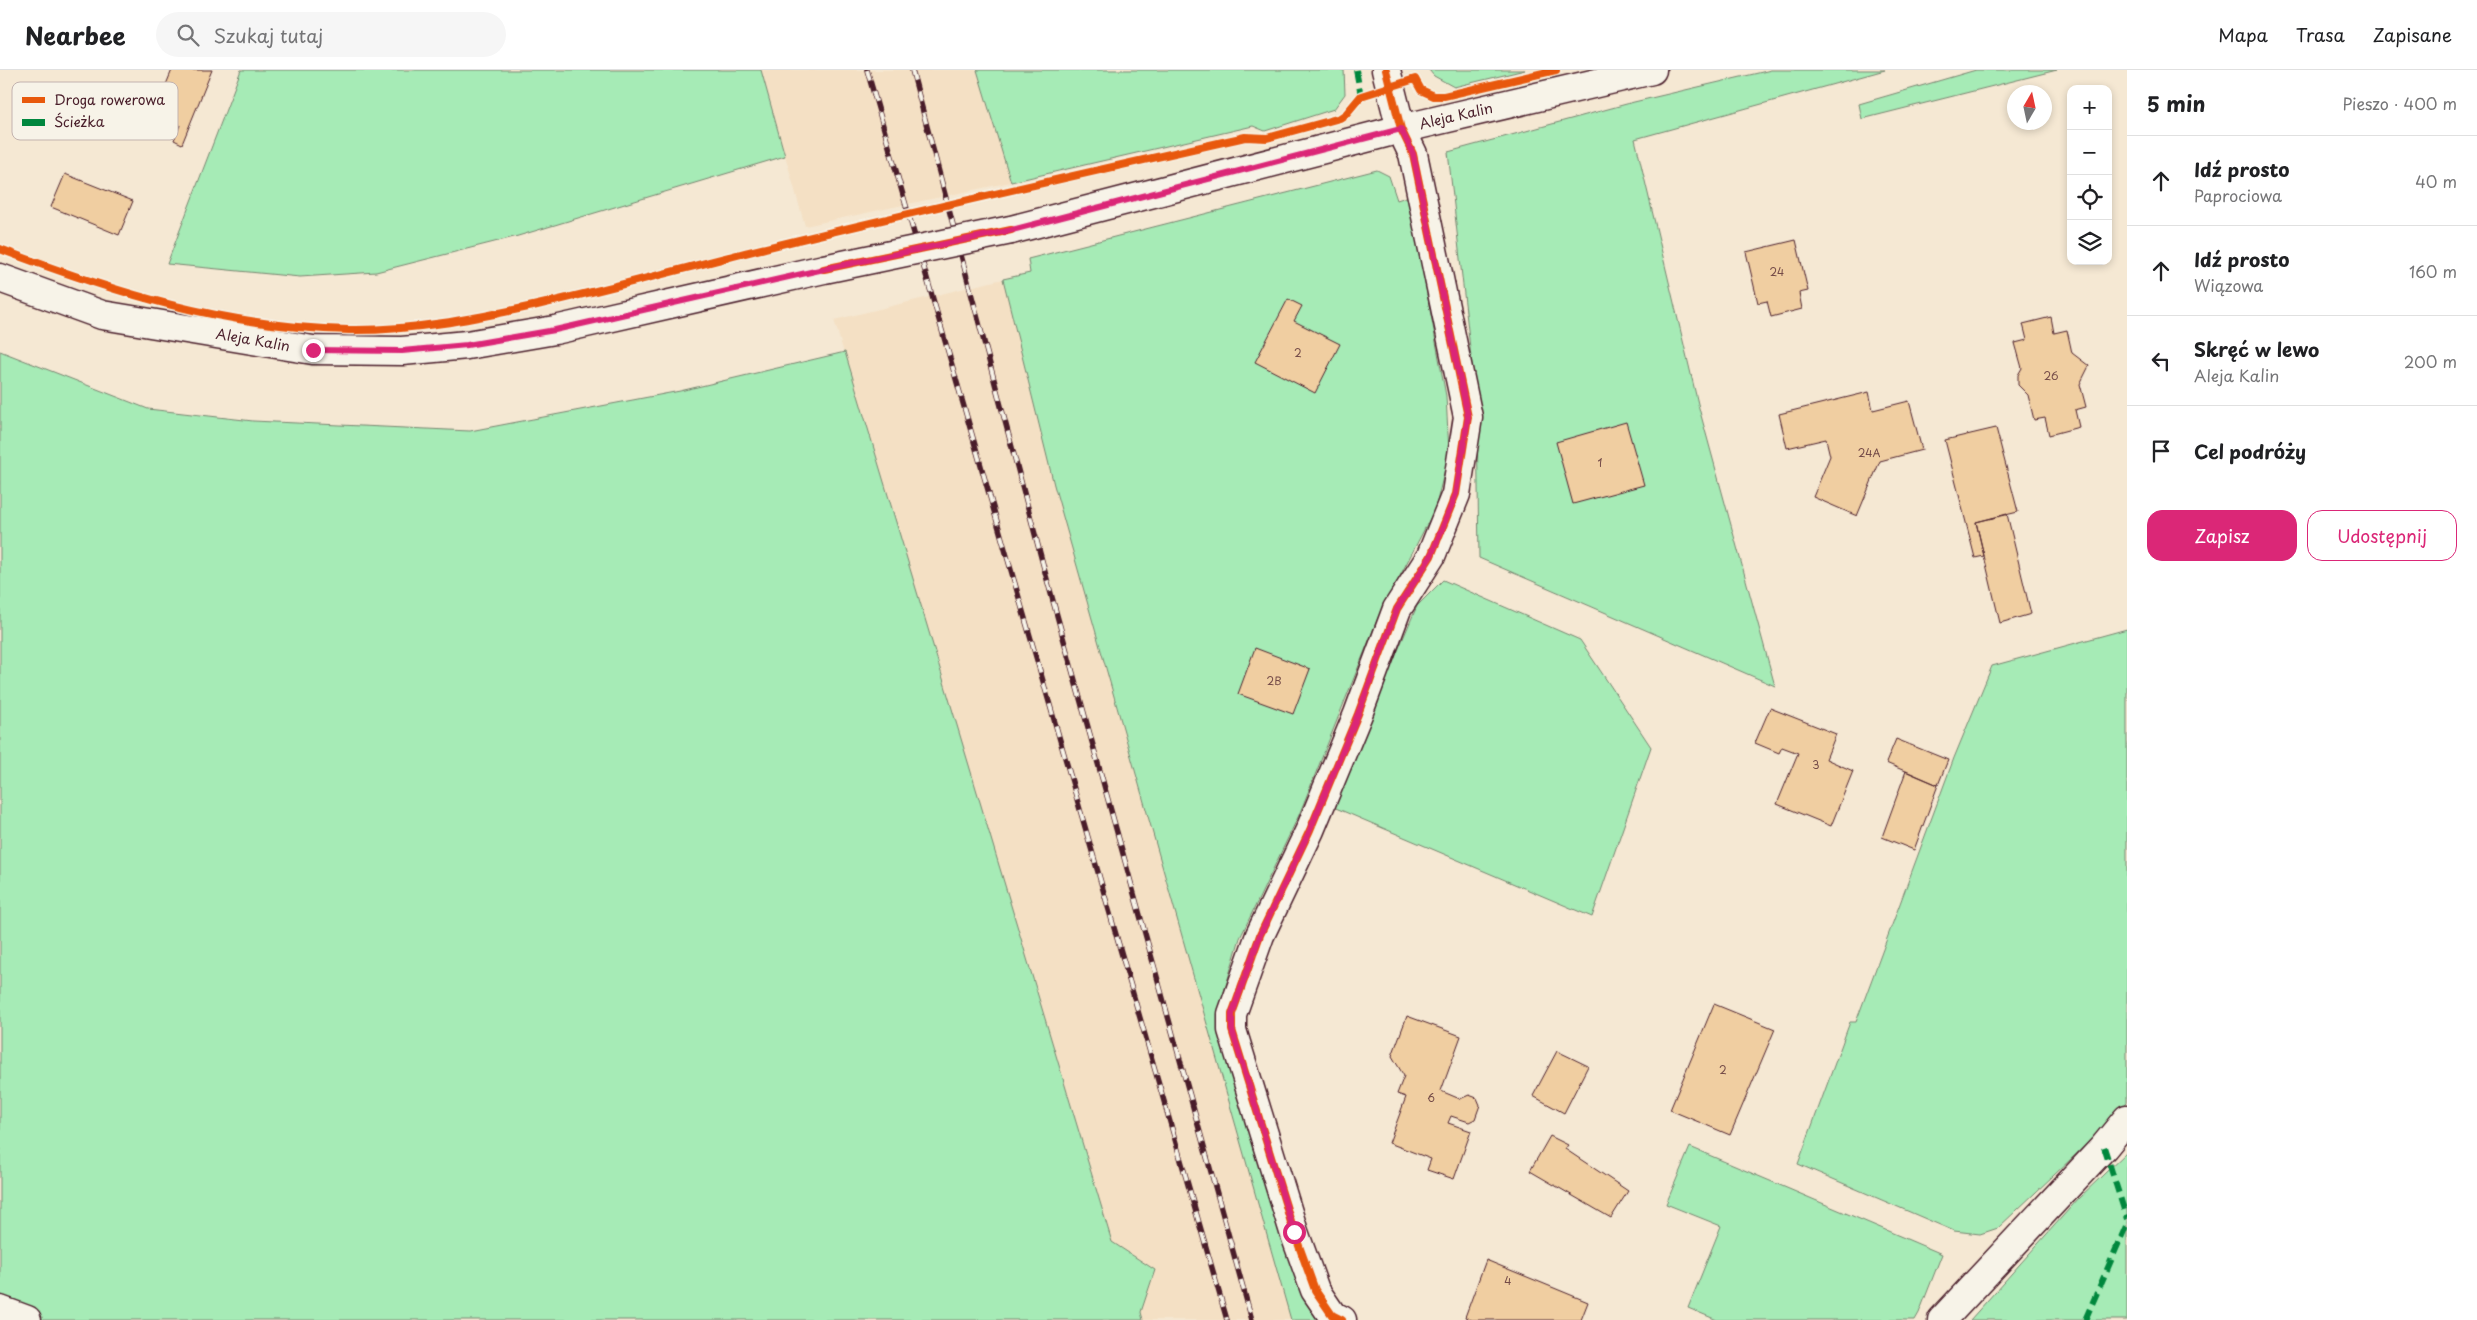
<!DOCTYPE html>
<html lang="pl">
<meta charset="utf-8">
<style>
:root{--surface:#fff;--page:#f6f6f6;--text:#202124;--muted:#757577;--line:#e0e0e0;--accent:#db2777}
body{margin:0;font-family:"Playpen Sans",sans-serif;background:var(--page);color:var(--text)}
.controls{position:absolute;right:15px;top:15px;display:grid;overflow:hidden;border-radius:10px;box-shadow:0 2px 8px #0003}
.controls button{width:45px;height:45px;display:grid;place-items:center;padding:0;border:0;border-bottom:1px solid var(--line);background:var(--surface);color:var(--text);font:25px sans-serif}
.compass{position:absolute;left:2007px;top:15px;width:45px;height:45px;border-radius:50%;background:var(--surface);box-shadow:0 2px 8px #0003;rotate:9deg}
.stop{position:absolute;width:15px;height:15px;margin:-11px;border:4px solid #db2777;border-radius:50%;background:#fff}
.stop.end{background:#db2777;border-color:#fff;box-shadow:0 1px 5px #0008}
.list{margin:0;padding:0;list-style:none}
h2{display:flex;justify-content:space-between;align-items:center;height:65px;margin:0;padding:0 20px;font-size:21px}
h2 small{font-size:16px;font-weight:400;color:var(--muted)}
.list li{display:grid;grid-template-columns:32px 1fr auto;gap:15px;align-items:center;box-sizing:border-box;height:90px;padding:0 20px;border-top:1px solid var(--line)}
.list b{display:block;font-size:19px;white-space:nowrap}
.list p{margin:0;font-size:16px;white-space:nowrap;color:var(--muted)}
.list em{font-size:16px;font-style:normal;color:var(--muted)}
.actions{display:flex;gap:10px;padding:15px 20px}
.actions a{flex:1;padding:11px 0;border:1px solid var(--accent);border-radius:15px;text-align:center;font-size:18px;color:var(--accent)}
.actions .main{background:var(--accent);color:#fff}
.icon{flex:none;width:28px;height:28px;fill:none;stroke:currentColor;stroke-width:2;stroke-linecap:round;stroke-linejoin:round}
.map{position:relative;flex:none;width:2127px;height:1250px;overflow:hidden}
header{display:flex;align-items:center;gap:30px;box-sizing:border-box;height:70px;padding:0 25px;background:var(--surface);border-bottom:1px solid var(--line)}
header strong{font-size:24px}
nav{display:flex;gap:28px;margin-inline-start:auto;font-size:18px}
.search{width:350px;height:45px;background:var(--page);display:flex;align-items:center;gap:12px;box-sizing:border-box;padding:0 18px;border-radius:28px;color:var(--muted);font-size:19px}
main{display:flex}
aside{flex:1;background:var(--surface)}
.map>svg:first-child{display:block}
.built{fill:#f4e0c4}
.green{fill:#a6ebb6;stroke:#788570}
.building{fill:#f0cea1;stroke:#4a1f2b}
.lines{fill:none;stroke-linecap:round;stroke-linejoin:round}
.street-casing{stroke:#4a1f2b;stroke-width:31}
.street{stroke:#f7f3e8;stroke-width:28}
.rail-casing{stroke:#4a1f2b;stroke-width:5.5}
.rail{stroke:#f7f3e8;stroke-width:4;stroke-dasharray:11;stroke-linecap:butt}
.street-bridge-casing{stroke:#4a1f2b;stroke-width:31;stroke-linecap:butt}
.street-bridge{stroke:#f7f3e8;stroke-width:28}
.quiet{stroke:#00873e;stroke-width:6;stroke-dasharray:12 6;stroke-linecap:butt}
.cycleway-casing{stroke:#f7f3e8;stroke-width:11}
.cycleway{stroke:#e8590c;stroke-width:8}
.route{stroke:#db2777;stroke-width:6}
.labels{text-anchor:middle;stroke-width:4.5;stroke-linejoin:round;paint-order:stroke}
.number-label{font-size:11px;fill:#744b48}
.street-label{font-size:14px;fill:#4a1f2b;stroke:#f7f3e8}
.key{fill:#f7f3e8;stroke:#c3b3af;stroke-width:1}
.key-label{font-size:14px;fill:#4a1f2b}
</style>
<header>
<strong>Nearbee</strong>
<div class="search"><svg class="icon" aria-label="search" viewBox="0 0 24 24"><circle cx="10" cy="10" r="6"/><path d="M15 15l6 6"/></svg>Szukaj tutaj</div>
<nav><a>Mapa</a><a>Trasa</a><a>Zapisane</a></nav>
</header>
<main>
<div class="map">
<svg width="2127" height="1250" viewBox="0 0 2127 1250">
<rect width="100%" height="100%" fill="#f5e8d3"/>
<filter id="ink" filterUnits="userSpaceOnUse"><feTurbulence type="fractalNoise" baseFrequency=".02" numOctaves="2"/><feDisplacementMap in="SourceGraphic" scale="10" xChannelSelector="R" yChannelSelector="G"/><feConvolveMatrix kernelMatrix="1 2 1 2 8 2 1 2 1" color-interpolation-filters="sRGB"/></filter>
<g filter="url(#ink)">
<path class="built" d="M761 0H977L1011 112 805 156Z
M1003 209 1054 415 1291 1250H1143L1141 1242 1155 1200 1112 1173 834 250Z"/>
<path class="green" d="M241 0H761L785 86 518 166 376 202 300 207 167 194Z
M977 0H1344L1345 24 1334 39 1265 61 1253 56 1011 112Z
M1429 0H1525L1454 17 1434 6Z
M1771 0H1885L1635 69 1699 338 1775 616 1479 488 1477 340 1448 82 1634 32Z
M1976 0H2057L1862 49 1859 34Z
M1377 100 1389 106 1397 130 1409 126 1446 326 1449 383 1435 439 1378 548 1299 745 1240 868 1224 922 1223 963 1328 1250H1291L1054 415 1003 209 1030 203 1028 189Z
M0 281 148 339 253 351 470 361 680 321 845 282 1112 1172 1155 1200 1141 1242 1143 1250H0Z
M1443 510 1580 570 1651 677 1592 847 1331 736 1417 536Z
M2127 559V1032L2109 1053 1998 1158 1980 1164 1954 1161 1798 1094 1850 952H1856L1954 688 1992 596Z
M1690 1077 1942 1184 1919 1243 1915 1250H1717L1688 1238 1721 1156 1666 1134Z
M2127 1082V1250H1970L2079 1128Z"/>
<path class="building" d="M172 0H212L182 74 174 70 180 55 154 44Z
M65 104 133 131 119 165 51 137Z
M1796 170 1808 221 1799 223 1802 239 1771 247 1767 231 1758 233 1746 182Z
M1288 229 1302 236 1294 251 1340 274 1315 323 1255 292Z
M2051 247 2054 263 2067 260 2072 283 2089 296 2080 314 2086 337 2075 340 2079 357 2049 365 2045 348 2034 350 2028 325 2018 315V305L2022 298 2015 273 2027 270 2023 254Z
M1869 322 1873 340 1909 331 1922 380 1880 391 1857 446 1813 427 1830 386 1826 369 1787 378 1779 344Z
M1626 352 1644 415 1573 434 1556 372Z
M1996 358 2018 442 1976 452 1984 486 1975 488 1945 370Z
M2007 444 2031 544 2000 553 1976 452Z
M1255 578 1310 599 1293 644 1238 624Z
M1770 638 1836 664 1826 689 1853 701 1831 756 1777 734 1798 683 1782 677 1779 683 1755 673Z
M1896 669 1948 690 1938 715 1886 693Z
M1906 701 1938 715 1914 780 1882 767Z
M1714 934 1775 959 1730 1065 1670 1040Z
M1407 946 1461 966 1441 1021 1460 1029 1469 1025 1477 1028 1480 1035 1475 1049 1469 1052 1451 1046 1448 1053 1471 1061 1454 1109 1427 1100 1431 1089 1389 1073 1406 1027 1397 1024 1404 1006 1392 986Z
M1557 981 1588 996 1564 1043 1533 1026Z
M1550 1066 1568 1075 1565 1079 1628 1121 1611 1148 1530 1101Z
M1486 1190 1588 1232 1581 1250H1472L1465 1247Z"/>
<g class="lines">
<defs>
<path id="street" d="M1011 160 1401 59 1652 0
M0 208 102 245 313 280 402 281 467 275 555 260 824 199
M0 1240 27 1250
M1342 1250 1332 1245 1315 1220 1294 1162 1232 960V944L1260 865 1310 760 1358 644 1397 539 1431 486 1456 424 1468 347 1413 84 1401 59 1386 0
M1942 1250 2104 1077 2127 1049"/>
</defs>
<use href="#street" class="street-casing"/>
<use href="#street" class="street"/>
<defs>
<path id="rail" d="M867 0 1227 1250
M912 0 1045 502 1252 1250"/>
</defs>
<use href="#rail" class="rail-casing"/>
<use href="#rail" class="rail"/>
<defs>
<path id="street-bridge" d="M824 199 1011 160"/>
</defs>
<use href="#street-bridge" class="street-bridge-casing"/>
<use href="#street-bridge" class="street-bridge"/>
<path class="quiet" d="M1356 0 1361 26
M2104 1077 2127 1149
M2085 1250 2127 1154"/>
<defs>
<path id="cycleway" d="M0 179C116 223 224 257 349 260 411 261 472 249 533 236 604 220 674 201 745 183 911 142 1078 105 1245 67L1267 68 1340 48 1346 44 1361 26 1415 9 1421 20 1434 26H1444L1556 0
M824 199 1011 160
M1342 1250 1332 1245 1315 1220 1294 1162 1232 960V944L1260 865 1310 760 1358 644 1397 539 1431 486 1456 424 1468 347 1413 84 1401 59 1386 0"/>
</defs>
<use href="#cycleway" class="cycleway-casing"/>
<use href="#cycleway" class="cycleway"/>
</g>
</g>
<g class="lines" filter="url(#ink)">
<path class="route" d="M313 280 402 281 467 275 555 260 824 199 1012 160 1401 59 1413 84 1468 347 1456 424 1431 486 1397 539 1358 644 1310 760 1260 865 1232 944V960L1294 1162"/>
</g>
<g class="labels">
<g class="number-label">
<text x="1777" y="206">24</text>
<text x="1298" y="287">2</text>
<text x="2051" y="310">26</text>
<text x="1869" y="387">24A</text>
<text x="1600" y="397">1</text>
<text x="1274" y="615">2B</text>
<text x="1816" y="699">3</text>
<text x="1723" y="1004">2</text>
<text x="1431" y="1032">6</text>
<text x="1508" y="1215">4</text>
</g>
<g class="street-label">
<text transform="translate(1456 46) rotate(-13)" y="5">Aleja Kalin</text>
<text transform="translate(253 270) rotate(10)" y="5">Aleja Kalin</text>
</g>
</g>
<rect x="12" y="12" width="166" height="58" rx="8" class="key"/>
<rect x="22" y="27" width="23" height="6" fill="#e8590c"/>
<rect x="22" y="49" width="23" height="7" fill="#00873e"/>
<g class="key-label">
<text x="54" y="35">Droga rowerowa</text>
<text x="54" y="57">Ścieżka</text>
</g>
</svg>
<div class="controls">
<button>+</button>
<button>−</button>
<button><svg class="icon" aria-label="locate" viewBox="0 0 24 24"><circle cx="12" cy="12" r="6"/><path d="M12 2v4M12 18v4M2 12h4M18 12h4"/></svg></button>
<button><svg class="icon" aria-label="layers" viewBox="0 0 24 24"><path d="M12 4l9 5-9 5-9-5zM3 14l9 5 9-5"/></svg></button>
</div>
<svg class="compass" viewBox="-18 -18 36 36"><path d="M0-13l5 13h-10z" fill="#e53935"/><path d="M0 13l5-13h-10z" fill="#757577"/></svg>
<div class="stop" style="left:1294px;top:1162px"></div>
<div class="stop end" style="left:313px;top:280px"></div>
</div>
<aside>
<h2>5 min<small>Pieszo · 400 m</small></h2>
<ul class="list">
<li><svg class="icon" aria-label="ahead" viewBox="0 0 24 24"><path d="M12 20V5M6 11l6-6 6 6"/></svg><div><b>Idź prosto</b><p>Paprociowa</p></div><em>40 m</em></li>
<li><svg class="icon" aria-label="ahead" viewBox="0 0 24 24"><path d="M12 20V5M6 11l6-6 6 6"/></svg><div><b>Idź prosto</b><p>Wiązowa</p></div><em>160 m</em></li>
<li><svg class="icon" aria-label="left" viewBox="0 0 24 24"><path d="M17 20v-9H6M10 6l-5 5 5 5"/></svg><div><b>Skręć w lewo</b><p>Aleja Kalin</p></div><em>200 m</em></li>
<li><svg class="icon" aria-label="arrive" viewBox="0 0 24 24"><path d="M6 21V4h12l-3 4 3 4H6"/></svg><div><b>Cel podróży</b></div></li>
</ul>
<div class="actions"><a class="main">Zapisz</a><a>Udostępnij</a></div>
</aside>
</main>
